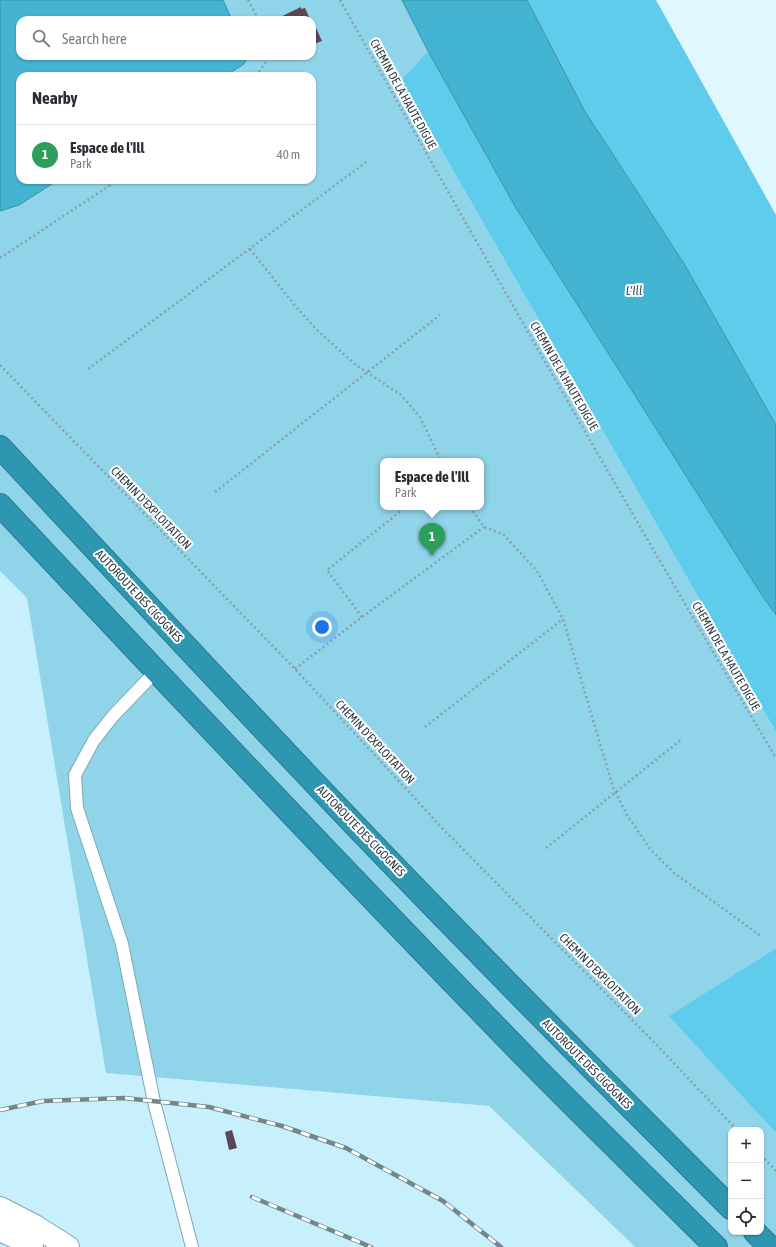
<!DOCTYPE html>
<meta charset="utf-8">
<style>
:root{--surface:#fff;--page:#f7f7f7;--text:#2b2b33;--muted:#7c7c81;--line:#e1e1e2;--accent:#b45309}
body{margin:0;font-family:"Asap Condensed",sans-serif;background:var(--page);color:var(--text)}
.controls{position:absolute;right:12px;bottom:12px;display:grid;overflow:hidden;border-radius:8px;box-shadow:0 1px 3px #0004}
.controls button{width:36px;height:36px;display:grid;place-items:center;padding:0;border:0;border-bottom:1px solid var(--line);background:var(--surface);color:var(--text);font:20px sans-serif}
.you{position:absolute;left:322px;top:627px;width:14px;height:14px;margin:-10px;border:3px solid #fff;border-radius:50%;background:#1a73e8;box-shadow:0 0 0 6px #1a73e833}
.badge{display:grid;place-items:center;width:26px;height:26px;border-radius:50%;background:var(--accent);color:#fff;font-size:13px;font-weight:700}
.pin{position:absolute;translate:-50% -33px;filter:drop-shadow(0 1px 2px #0008)}
.pin::after{content:'';position:absolute;top:21px;width:14px;height:12px;background:inherit;clip-path:polygon(0 0,100% 0,50% 100%)}
.popup{position:absolute;left:380px;top:458px;width:104px;height:52px;box-sizing:border-box;display:grid;place-content:center;border-radius:8px;background:var(--surface);filter:drop-shadow(0 1px 3px #0005);font-size:13px;white-space:nowrap;color:var(--muted)}
.popup b{font-size:15px;color:var(--text)}
.popup::after{content:'';position:absolute;left:50%;top:100%;margin-left:-8px;border:8px solid transparent;border-top-color:var(--surface)}
.list{margin:0;padding:0;list-style:none}
h2{display:flex;justify-content:space-between;align-items:center;height:52px;margin:0;padding:0 16px;font-size:17px}
h2 small{font-size:13px;font-weight:400;color:var(--muted)}
.list li{display:grid;grid-template-columns:26px 1fr auto;gap:12px;align-items:center;box-sizing:border-box;height:60px;padding:0 16px;border-top:1px solid var(--line)}
.list b{display:block;font-size:15px;white-space:nowrap}
.list p{margin:0;font-size:13px;white-space:nowrap;color:var(--muted)}
.list em{font-size:13px;font-style:normal;color:var(--muted)}
.icon{flex:none;width:22px;height:22px;fill:none;stroke:currentColor;stroke-width:2;stroke-linecap:round;stroke-linejoin:round}
.map{position:relative;flex:none;width:776px;height:1247px;overflow:hidden}
.search{position:absolute;background:var(--surface);box-shadow:0 1px 3px #0004;left:16px;top:16px;width:300px;height:44px;display:flex;align-items:center;gap:10px;box-sizing:border-box;padding:0 14px;border-radius:12px;color:var(--muted);font-size:15px}
.panel{position:absolute;background:var(--surface);box-shadow:0 1px 3px #0004;left:16px;top:72px;width:300px;height:112px;border-radius:12px}
.map>svg:first-child{display:block}
.built{fill:#c8effc}
.green{fill:#90d4ea;fill-rule:evenodd}
.forest{fill:#5fcceb}
.water{fill:#43b4d2;stroke:#3c90a6}
.building{fill:#604454}
.lines{fill:none;stroke-linecap:round;stroke-linejoin:round}
.lane-casing{stroke:#80a7b4;stroke-width:14}
.secondary-casing{stroke:#80a7b4;stroke-width:24}
.highway-casing{stroke:#2c778a;stroke-width:24}
.path{stroke:#8b9fa6;stroke-width:2.5;stroke-dasharray:2 3;stroke-linecap:butt}
.lane{stroke:#fff;stroke-width:12}
.secondary{stroke:#fff;stroke-width:22}
.highway{stroke:#2d97b2;stroke-width:22}
.rail-casing{stroke:#72868c;stroke-width:4.5}
.rail{stroke:#fff;stroke-width:3;stroke-dasharray:9;stroke-linecap:butt}
.labels{text-anchor:middle;stroke-width:4;stroke-linejoin:round;paint-order:stroke}
.street-label{font-size:12px;fill:#2b3b41;stroke:#fff}
.water-label{font-size:13px;font-style:italic;fill:#295865;stroke:#fff}
</style>
<div class="map">
<svg width="776" height="1247" viewBox="0 0 776 1247">
<rect width="100%" height="100%" fill="#dff7ff"/>
<path class="built" d="M0 571 27 598 46 710 123 1075 489 1106 635 1247H0Z"/>
<path class="green" d="M0 0H481L428 51 401 80 776 732V948L670 1016 776 1133V1247H635L489 1106 106 1073 27 598 0 571ZM20 20H312V56H20ZM20 76H312V180H20ZM383 461H481V507H383ZM731 1130H761V1232H731Z"/>
<path class="forest" d="M527 0H656L776 215V425L683 262 584 110Z
M428 51 516 208 763 597 776 615V732L401 80Z
M776 948V1133L669 1016Z"/>
<path class="water" d="M0 0H223L232 20H20V56H248L244 64 225 76H20V180H58L19 205 0 211Z
M402 0H527L584 110 683 262 776 425V615L763 597 516 208 428 51Z"/>
<path class="building" d="M301 7V9L305 8 310 19 308 20H274Z
M316 28 322 41 314 44 312 41V30Z
M232 1130 237 1148 229 1150 225 1132Z"/>
<g class="lines">
<defs>
<path id="lane" d="M156 671 113 716 94 740 75 775 77 808 122 944 154 1102 192 1247"/>
<path id="secondary" d="M0 1208 35 1226 68 1247
M0 1230 24 1241 32 1247"/>
<path id="highway" d="M0 447C123 579 245 711 370 841 489 965 610 1087 731 1208
M0 505C176 693 353 880 532 1064 593 1126 655 1186 716 1247
M755 1232 770 1247"/>
</defs>
<use href="#lane" class="lane-casing"/>
<use href="#secondary" class="secondary-casing"/>
<use href="#highway" class="highway-casing"/>
<path class="path" d="M248 0 259 20
M340 0C483 254 627 508 776 758
M256 76 266 62 265 56
M250 249 297 308 319 332 356 365 401 395 420 417 441 461
M0 258 118 180
M0 365 295 669 444 830 652 1040 737 1130
M88 369 369 160
M215 492 440 315
M470 507 484 527 503 534 537 571 563 619 613 787 627 815 650 849 673 872 762 937
M362 617 327 570 406 507
M295 669 362 617 484 527
M425 727 563 619
M546 848 682 739
M761 1155 776 1171"/>
<use href="#lane" class="lane"/>
<use href="#secondary" class="secondary"/>
<use href="#highway" class="highway"/>
<defs>
<path id="rail" d="M0 1110 43 1101 124 1098 209 1107 282 1126 346 1148 443 1201 501 1247
M252 1197 371 1247"/>
</defs>
<use href="#rail" class="rail-casing"/>
<use href="#rail" class="rail"/>
</g>
<g class="labels">
<g class="street-label">
<text transform="translate(403 94) rotate(61)" y="4">CHEMIN DE LA HAUTE DIGUE</text>
<text transform="translate(564 376) rotate(60)" y="4">CHEMIN DE LA HAUTE DIGUE</text>
<text transform="translate(151 508) rotate(46)" y="4">CHEMIN D'EXPLOITATION</text>
<text transform="translate(139 596) rotate(47)" y="4">AUTOROUTE DES CIGOGNES</text>
<text transform="translate(726 656) rotate(60)" y="4">CHEMIN DE LA HAUTE DIGUE</text>
<text transform="translate(375 742) rotate(47)" y="4">CHEMIN D'EXPLOITATION</text>
<text transform="translate(361 831) rotate(46)" y="4">AUTOROUTE DES CIGOGNES</text>
<text transform="translate(600 974) rotate(45)" y="4">CHEMIN D'EXPLOITATION</text>
<text transform="translate(587 1064) rotate(45)" y="4">AUTOROUTE DES CIGOGNES</text>
</g>
<g class="water-label">
<text x="634" y="295">L'Ill</text>
</g>
</g>
</svg>
<div class="controls">
<button>+</button>
<button>−</button>
<button><svg class="icon" aria-label="locate" viewBox="0 0 24 24"><circle cx="12" cy="12" r="6"/><path d="M12 2v4M12 18v4M2 12h4M18 12h4"/></svg></button>
</div>
<div class="you"></div>
<div class="pin badge" style="left:432px;top:556px;background:#2e9e5b">1</div>
<div class="popup"><b>Espace de l'Ill</b>Park</div>
<div class="search"><svg class="icon" aria-label="search" viewBox="0 0 24 24"><circle cx="10" cy="10" r="6"/><path d="M15 15l6 6"/></svg>Search here</div>
<section class="panel">
<h2>Nearby<small></small></h2>
<ul class="list">
<li><span class="badge" style="background:#2e9e5b">1</span><div><b>Espace de l'Ill</b><p>Park</p></div><em>40 m</em></li>
</ul>
</section>
</div>
